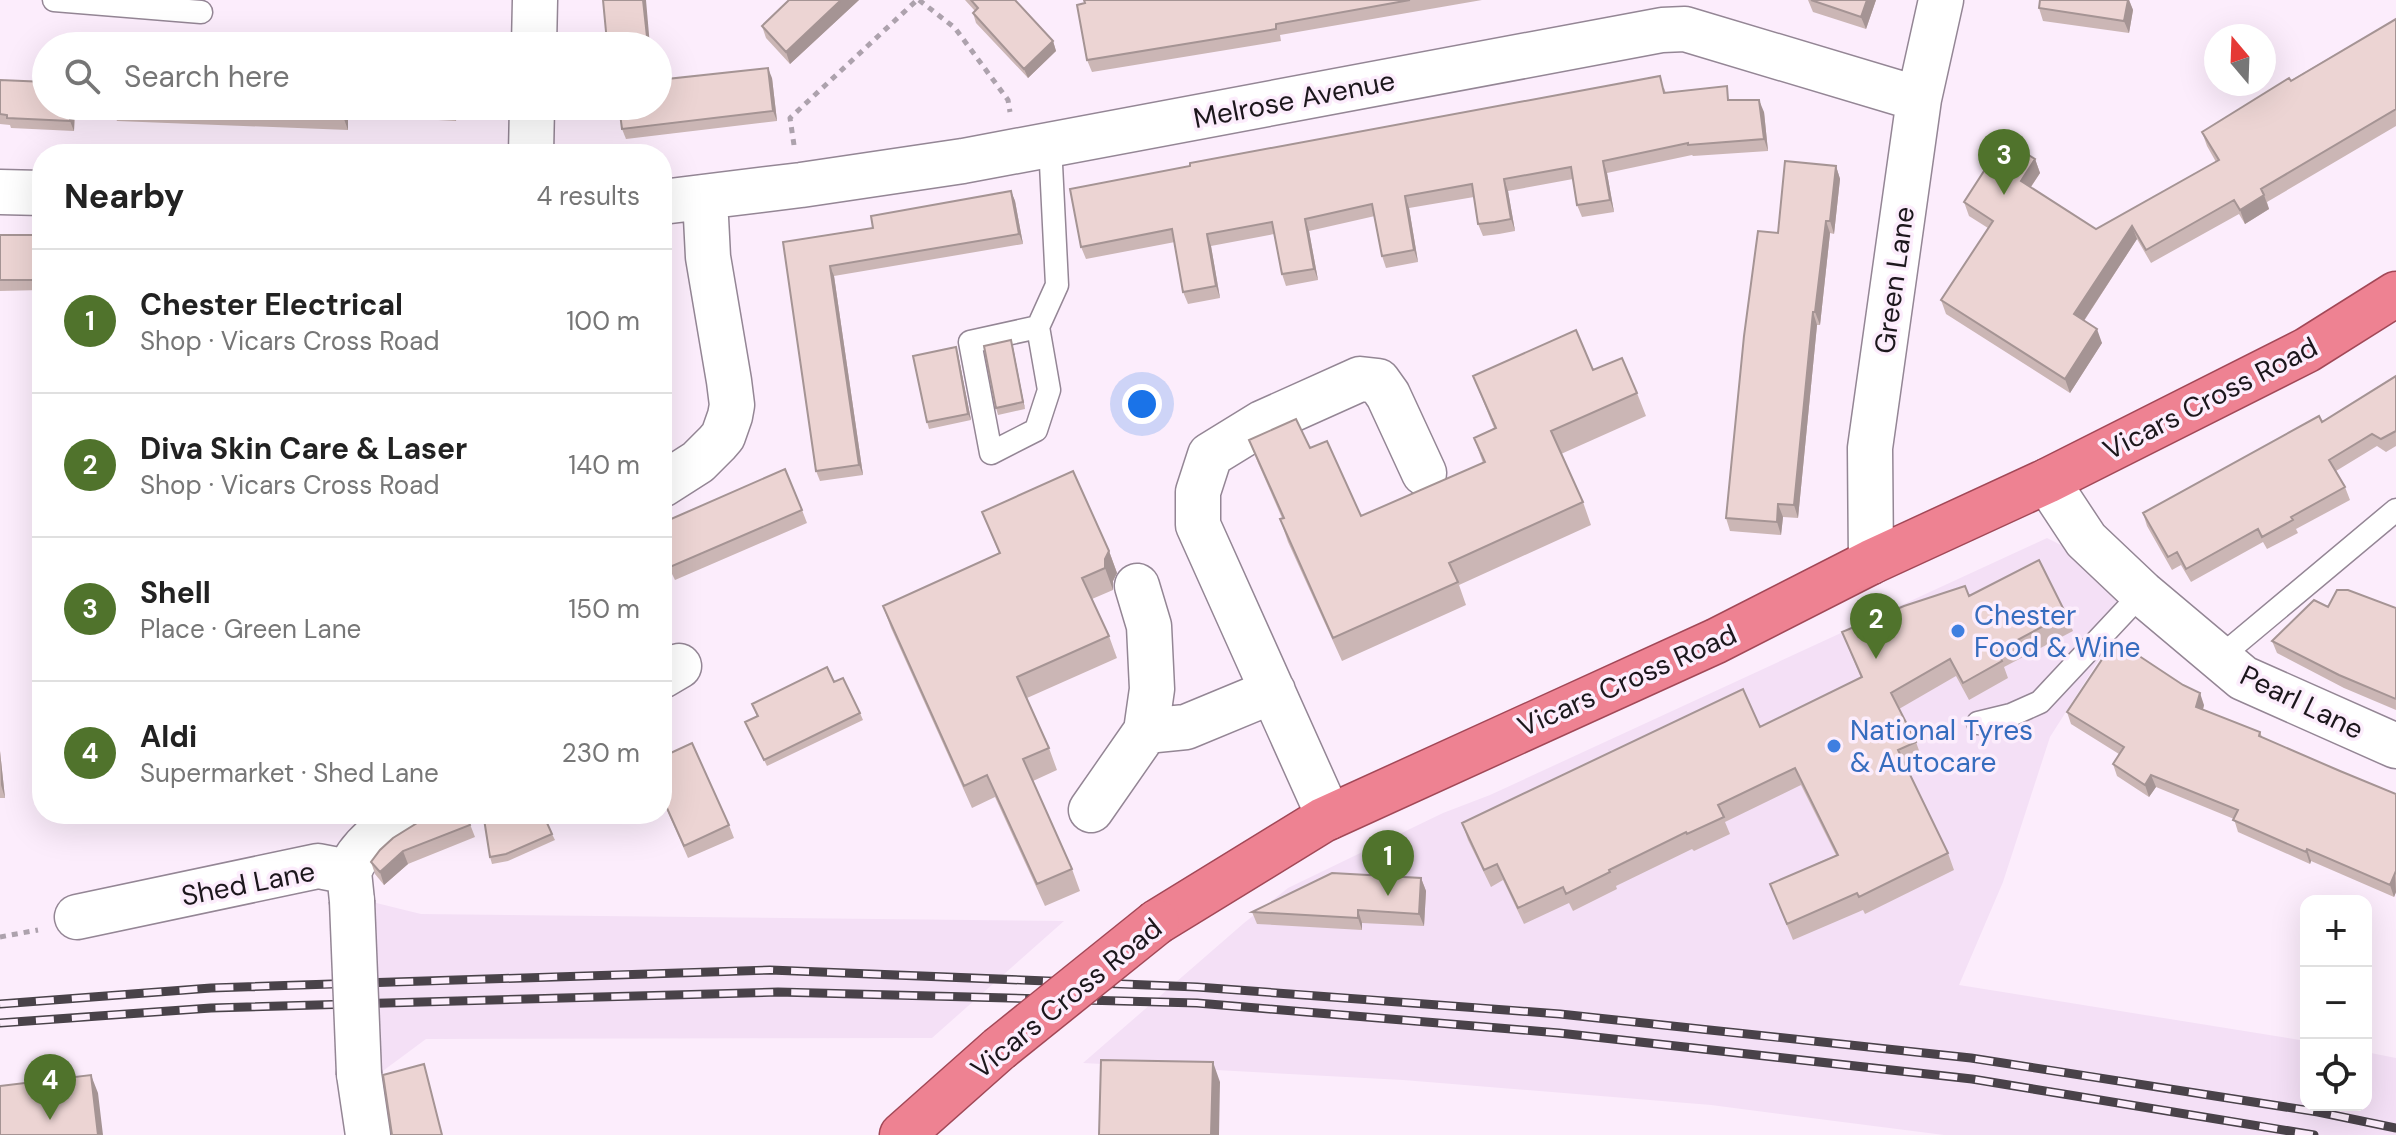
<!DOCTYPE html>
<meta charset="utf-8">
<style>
:root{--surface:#fff;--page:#f2f2f2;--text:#222;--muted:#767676;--line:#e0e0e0;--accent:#50732c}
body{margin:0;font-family:"DM Sans",sans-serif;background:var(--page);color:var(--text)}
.controls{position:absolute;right:24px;bottom:24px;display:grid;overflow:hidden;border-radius:16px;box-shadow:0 8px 32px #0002}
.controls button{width:72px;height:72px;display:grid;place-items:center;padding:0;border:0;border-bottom:2px solid var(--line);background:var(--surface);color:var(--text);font:40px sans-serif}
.compass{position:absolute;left:2204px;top:24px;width:72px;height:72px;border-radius:50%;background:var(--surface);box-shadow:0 8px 32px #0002;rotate:341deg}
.you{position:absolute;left:1142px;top:404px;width:28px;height:28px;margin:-20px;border:6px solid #fff;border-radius:50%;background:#1a73e8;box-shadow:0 0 0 12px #1a73e833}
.badge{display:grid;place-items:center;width:52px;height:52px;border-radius:50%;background:var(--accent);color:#fff;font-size:26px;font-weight:700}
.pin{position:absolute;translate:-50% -66px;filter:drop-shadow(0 2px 4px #0008)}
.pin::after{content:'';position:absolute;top:42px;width:28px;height:24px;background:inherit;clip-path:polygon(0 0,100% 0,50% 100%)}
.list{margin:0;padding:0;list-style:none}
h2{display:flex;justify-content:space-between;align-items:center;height:104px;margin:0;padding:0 32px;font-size:34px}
h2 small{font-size:26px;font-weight:400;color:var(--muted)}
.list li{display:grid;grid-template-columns:52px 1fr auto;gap:24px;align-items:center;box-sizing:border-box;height:144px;padding:0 32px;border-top:2px solid var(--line)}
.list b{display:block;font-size:30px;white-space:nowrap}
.list p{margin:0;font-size:26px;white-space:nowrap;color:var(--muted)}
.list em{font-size:26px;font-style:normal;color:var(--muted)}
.icon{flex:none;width:44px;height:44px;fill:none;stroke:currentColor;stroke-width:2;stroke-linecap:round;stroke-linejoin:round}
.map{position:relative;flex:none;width:2396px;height:1135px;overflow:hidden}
.search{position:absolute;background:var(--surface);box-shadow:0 8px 32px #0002;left:32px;top:32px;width:640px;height:88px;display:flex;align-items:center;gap:20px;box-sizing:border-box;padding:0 28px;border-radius:44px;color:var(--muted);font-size:30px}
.panel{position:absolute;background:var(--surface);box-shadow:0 8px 32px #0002;left:32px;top:144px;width:640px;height:680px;border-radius:32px}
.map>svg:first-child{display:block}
.built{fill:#f4e0f6}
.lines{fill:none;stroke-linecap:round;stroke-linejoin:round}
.service-casing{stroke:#948695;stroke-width:25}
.minor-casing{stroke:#948695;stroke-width:47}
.trunk-casing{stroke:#a24857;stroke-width:47}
.path{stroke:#ada2ad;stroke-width:5;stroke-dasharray:6 6;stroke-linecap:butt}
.service{stroke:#fff;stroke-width:22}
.minor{stroke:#fff;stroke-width:44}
.trunk{stroke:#ee8292;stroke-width:44}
.rail-casing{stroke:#494249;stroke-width:9}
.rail{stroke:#fcedfc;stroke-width:6;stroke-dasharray:18;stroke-linecap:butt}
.minor-bridge-casing{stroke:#948695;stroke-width:47;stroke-linecap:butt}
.trunk-bridge-casing{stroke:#a24857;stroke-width:47;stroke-linecap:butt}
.minor-bridge{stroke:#fff;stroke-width:44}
.trunk-bridge{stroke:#ee8292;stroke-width:44}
.wall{fill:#cbb6b5}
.shaded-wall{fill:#a59494}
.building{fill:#ecd4d3;stroke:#a59494;stroke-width:2}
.shop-dot{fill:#3f7fe0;stroke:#fcedfc;stroke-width:3}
.labels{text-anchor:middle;stroke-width:7;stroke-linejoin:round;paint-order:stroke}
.street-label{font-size:28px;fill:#1c171c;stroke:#fcedfc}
.shop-label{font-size:28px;fill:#366cbe;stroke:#fcedfc;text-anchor:start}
</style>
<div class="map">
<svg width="2396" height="1135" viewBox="0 0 2396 1135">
<rect width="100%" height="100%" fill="#fcedfc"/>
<path class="built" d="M2047 538 2061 545 2133 614 2109 644 2050 737 2003 882 1959 985 2306 1041V1105H2366V1052L2396 1058V1135H1944L1711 1105 1403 1080 1083 1063 1244 923 1288 888 1443 813 1490 795Z
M364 900 421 914 1064 921 932 1038 426 1039 372 1079Z"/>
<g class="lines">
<defs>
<path id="service" d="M54 0 201 12
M1038 327 970 342 991 453 1036 430 1049 390 1038 327 1057 285 1050 144
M2219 658 2396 510
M1978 723 2011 715 2040 702 2142 593"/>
<path id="minor" d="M534 46 535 0
M531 154 532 106
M0 192 42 193
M662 202 801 185 963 161 1662 30 1685 29 1919 99
M2047 481 2086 540 2142 593 2243 678 2396 746
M662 485 698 462 717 443 723 436 730 416 732 405 729 381 708 257 705 198
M1871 562 1870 448 1919 99 1941 0
M1137 586 1149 626 1152 689 1146 731
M662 676 679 666
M1091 810 1146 731 1186 727 1273 691
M1329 817 1198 525V492L1210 455 1262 423 1360 379 1378 381 1388 395 1424 473
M349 872C358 847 386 826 409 814
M77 917 318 866 349 872 352 901
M359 1074 368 1135"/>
<path id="trunk" d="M1157 922 1323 820 1716 641 1871 562 2047 481 2307 350 2396 294
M902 1135 999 1049"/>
</defs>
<use href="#service" class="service-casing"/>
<use href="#minor" class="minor-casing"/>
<use href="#trunk" class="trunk-casing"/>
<path class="path" d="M919 0 955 28 1008 100 1010 112
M794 145 790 118 917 0
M0 937 38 930"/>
<use href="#service" class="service"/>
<use href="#minor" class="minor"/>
<use href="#trunk" class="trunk"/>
<defs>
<path id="rail" d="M0 1004 211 988 770 970 1197 987 1560 1014 1971 1058 2318 1112 2396 1128
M0 1023 211 1008 778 992 1197 1003 1559 1033 1972 1079 2314 1135"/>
</defs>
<use href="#rail" class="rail-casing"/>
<use href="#rail" class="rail"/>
<defs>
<path id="minor-bridge" d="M352 901 359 1074"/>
<path id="trunk-bridge" d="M999 1049 1157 922"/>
</defs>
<use href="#minor-bridge" class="minor-bridge-casing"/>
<use href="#trunk-bridge" class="trunk-bridge-casing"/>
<use href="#minor-bridge" class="minor-bridge"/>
<use href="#trunk-bridge" class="trunk-bridge"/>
</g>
<path class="wall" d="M789 0H859L790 64 766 38 762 26Z
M965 0H1015L1053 41 1056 51 1028 78 976 23 973 13 975 11Z
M1084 0H1482L1280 35 1281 41 1092 72 1087 60Z
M1808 0H1876L1866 29 1813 12Z
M2040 0H2129L2133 10 2129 33 2043 21 2039 8Z
M2396 19V126L2267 202 2269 209 2245 224 2239 214 2151 263 2137 239 2084 321 2102 343 2070 393 1946 314 1941 300 1988 228 1969 216 1964 202 2035 159 2040 173 2031 187 2096 229 2216 162 2207 146 2202 132Z
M772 78 777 121 626 139 622 129Z
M0 80 75 106 74 131 11 128 10 125 0 124Z
M1664 88 1666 93 1731 100 1764 112 1768 151 1693 156 1692 155 1607 173 1614 212 1582 217 1577 205 1573 179 1508 191 1515 231 1499 234 1483 236 1478 224 1474 197 1409 208 1418 262 1386 268 1382 256 1375 216 1309 231 1318 280 1286 286 1282 274 1274 234 1211 246 1220 298 1188 304 1183 292 1175 242 1086 259 1081 247Z
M113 106H457L456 121 348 115V130L117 121 113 111Z
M1836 166 1840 179 1834 234 1830 233 1820 325H1817L1798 518 1783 517 1781 535 1730 531 1726 518 1778 233Z
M1011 191 1015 201 1023 244 834 276 863 475 820 481 816 471 783 242 873 228Z
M0 235H42V290L0 291Z
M662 326 669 363 662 364Z
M1011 340 1025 409 998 415 996 408Z
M958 354 971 420 929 429 927 422Z
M1593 370 1637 393 1646 416 1561 454 1583 502 1591 525 1459 585 1466 605 1342 661 1288 542 1280 519 1282 518 1258 463 1249 440 1310 448 1361 516 1483 463 1474 438 1494 428 1473 376Z
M2396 376V446L2386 452 2377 446 2336 471 2345 487 2350 500 2296 529 2298 533 2267 549 2263 542 2191 582 2181 565 2172 570 2147 526 2143 513 2322 422Z
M802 510 807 523 675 580 662 554V523Z
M982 512 1109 551 1117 573 1113 581V590L1092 599 1109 636 1117 658 1027 698 1049 748 1057 770 1033 781 1072 869 1080 891 1045 906 995 797 972 808 891 628 883 606 999 553Z
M1969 596 2066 614 2073 631 2004 667 2008 678 1969 700 1956 676 1899 709 1916 742 1922 759 1906 767 1948 853 1954 870 1865 914 1863 910 1793 940 1770 884 1836 855 1801 785 1725 822 1730 834 1694 851 1692 849 1616 886 1617 889 1573 911 1569 903 1524 924 1503 880 1491 887 1468 840 1462 823 1760 727 1861 678 1842 632Z
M2328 607 2396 608V710L2344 688 2277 653 2272 641Z
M834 682 860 713 863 720 767 766 745 722 757 717 752 704Z
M2204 705 2203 710 2260 732 2262 737 2340 771 2396 794V892L2394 897 2311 861 2310 864 2238 832 2234 819 2156 787 2149 797 2117 776 2113 764 2119 754 2071 724 2067 712Z
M0 751 5 798H0Z
M662 757 729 825 734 838 688 858 662 799Z
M466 814 475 837 408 864 384 885 375 874 371 862Z
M552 834 555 840 508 861 492 864 490 857Z
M1421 878 1426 891 1424 926 1362 923V930L1257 924 1252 912Z"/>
<path class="shaded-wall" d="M643 0H646L650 46H648Z
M841 0H859L790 64 786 52Z
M1867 0H1876L1866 29 1861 17Z
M2128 0H2129L2133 10 2129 33 2124 21Z
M1053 41 1056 51 1028 78 1024 69Z
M768 68 772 78 777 121 773 111Z
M1759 100 1764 112 1768 151 1764 139Z
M71 106H75L74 131 70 121Z
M345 106 348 115V130L344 119Z
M453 106H457L456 121 452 110Z
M2035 159 2040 173 2026 194 2021 181Z
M1603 161 1607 173 1614 212 1610 200Z
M1836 166 1840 179 1834 234 1830 221Z
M1504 179 1508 191 1515 231 1511 219Z
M1011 191 1015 201 1023 244 1019 234Z
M2264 195 2269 209 2245 224 2240 210Z
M1405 196 1409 208 1418 262 1414 250Z
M1305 219 1309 231 1318 280 1314 269Z
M1826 221 1830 233 1820 325 1815 312Z
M2132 226 2137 239 2079 328 2074 314Z
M1207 234 1211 246 1220 298 1216 286Z
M830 266 834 276 863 475 859 465Z
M1813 312 1817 325 1798 518 1794 505Z
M662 326 669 363 664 351 662 339Z
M2097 329 2102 343 2070 393 2065 379Z
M1011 340 1013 347 1025 409 1023 402Z
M956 347 958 354 971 420 968 414Z
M1778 504 1783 517 1781 535 1777 522Z
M1109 551 1117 573 1113 581V590L1105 568V559Z
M2200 693 2204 705 2200 719 2196 707Z
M0 751 5 798 1 785Z
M2151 775 2156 787 2149 797 2145 785Z
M2307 849 2311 861 2310 864 2306 852Z
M403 851 408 864 384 885 380 872Z
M2395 871 2396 892 2394 897 2390 885Z
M1421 878 1426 891 1424 926 1419 914Z
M1358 910 1362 923V930L1358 918Z
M1213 1062 1220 1082 1219 1135H1211Z
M91 1075 98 1093 103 1135H98Z"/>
<path class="building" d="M603 0H643L648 46H612V41L607 42Z
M789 0H841L786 52 762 26Z
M971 0H1015L1053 41 1024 69 973 13 978 8Z
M1084 0H1410L1276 24V29L1087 60 1077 5 1085 3Z
M1811 0H1867L1861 17Z
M2040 0H2128L2124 21 2039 8Z
M2396 19V109L2261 189 2264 195 2240 210 2234 200 2146 250 2132 226 2074 314 2097 329 2065 379 1941 300 1993 221 1964 202 2004 140 2035 159 2021 181 2096 229 2219 160 2202 132 2289 78 2291 81Z
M768 68 773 111 622 129 619 106H658V80Z
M1660 76 1664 93 1727 86 1728 100H1759L1764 139 1688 145V143L1603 161 1610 200 1577 205 1571 167 1504 179 1511 219 1495 222 1478 224 1472 184 1405 196 1414 250 1382 256 1372 204 1305 219 1314 269 1282 274 1272 222 1207 234 1216 286 1183 292 1172 229 1081 247 1070 189 1190 166V163Z
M0 80 46 82V106H71L70 121 7 118V115L0 114Z
M113 106H344V119L113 111Z
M371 106H453L452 110Z
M1785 161 1836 166 1830 221H1826L1815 312H1813L1794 505 1778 504 1777 522 1726 518 1744 336 1758 231 1778 233Z
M1011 191 1019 234 830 266 859 465 816 471 783 242 873 228 871 216Z
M0 235H42V280H0Z
M1576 330 1593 370 1622 358 1637 393 1551 431 1583 502 1449 563 1458 582 1333 638 1280 519 1284 518 1249 440 1296 419 1310 448 1327 441 1361 516 1485 462 1474 438 1496 428 1473 376Z
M1011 340 1023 402 996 408 984 346Z
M956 347 968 414 927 422 913 356Z
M2396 376V431L2381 439 2372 434 2329 460 2345 487 2291 517 2293 520 2262 537 2258 529 2186 569 2177 552 2168 557 2143 513 2319 416 2322 422Z
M785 469 802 510 670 567 662 551V523Z
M1073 471 1109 551 1105 559V568L1082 578 1109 636 1017 677 1049 748 1023 759 1072 869 1037 884 987 775 964 786 883 606 1000 553 982 512Z
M2039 560 2066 614 1997 651 2002 661 1963 683 1950 659 1891 693 1916 742 1898 750 1948 853 1859 897 1857 893 1787 924 1770 884 1838 855 1795 768 1718 805 1724 817 1687 834 1686 832 1609 870 1610 872 1566 894 1563 887 1518 908 1497 864 1484 870 1462 823 1743 689 1760 727 1862 677 1842 632 1904 606 1965 586 1969 596Z
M2337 590H2348L2396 608V699L2339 675 2272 641 2314 600 2328 607Z
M2115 640 2183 685 2200 693 2196 707 2260 732 2259 736 2340 771 2396 794V871L2390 885 2307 849 2306 852 2233 820 2238 810 2151 775 2145 785 2113 764 2124 747 2067 712Z
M827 667 834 682 843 678 860 713 764 760 745 722 758 716 752 704Z
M692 743 729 825 684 846 662 797V757Z
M426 814H466L470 825 403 851 380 872 371 862 380 850 393 838 417 823Z
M496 814H543L552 834 506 854 490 857 484 819Z
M1332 873 1421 878 1419 914 1358 910V918L1252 912Z
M1101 1060 1213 1062 1211 1135H1099Z
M424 1064 442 1135H392L383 1075Z
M91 1075 98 1135H0V1086Z"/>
<g class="shop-dot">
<circle cx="1958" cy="631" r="8"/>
<circle cx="1834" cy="746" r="8"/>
</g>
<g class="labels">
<g class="street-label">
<text transform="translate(1294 99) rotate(-11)" y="10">Melrose Avenue</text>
<text transform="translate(1894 280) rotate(-82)" y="10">Green Lane</text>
<text transform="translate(2210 398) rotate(-27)" y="10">Vicars Cross Road</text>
<text transform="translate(1627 680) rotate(-24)" y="10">Vicars Cross Road</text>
<text transform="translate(2302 702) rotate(26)" y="10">Pearl Lane</text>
<text transform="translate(248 883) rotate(-11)" y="10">Shed Lane</text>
<text transform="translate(1066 998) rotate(-39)" y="10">Vicars Cross Road</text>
</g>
<g class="shop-label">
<text x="1974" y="625">Chester<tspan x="1974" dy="32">Food &amp; Wine</tspan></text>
<text x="1850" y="740">National Tyres<tspan x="1850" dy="32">&amp; Autocare</tspan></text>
</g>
</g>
</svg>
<div class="controls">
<button>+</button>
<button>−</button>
<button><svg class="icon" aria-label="locate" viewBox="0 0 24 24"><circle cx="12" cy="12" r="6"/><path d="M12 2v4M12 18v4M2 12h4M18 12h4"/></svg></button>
</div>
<svg class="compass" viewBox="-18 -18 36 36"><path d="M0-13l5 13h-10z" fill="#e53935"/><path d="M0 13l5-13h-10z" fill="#767676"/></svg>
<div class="you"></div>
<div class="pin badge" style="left:1388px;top:896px">1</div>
<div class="pin badge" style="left:1876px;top:659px">2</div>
<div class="pin badge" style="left:2004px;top:195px">3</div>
<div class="pin badge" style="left:50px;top:1120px">4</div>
<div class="search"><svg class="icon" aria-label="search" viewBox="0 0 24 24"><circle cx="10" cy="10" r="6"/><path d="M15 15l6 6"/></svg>Search here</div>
<section class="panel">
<h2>Nearby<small>4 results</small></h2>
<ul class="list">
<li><span class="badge">1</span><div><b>Chester Electrical</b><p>Shop · Vicars Cross Road</p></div><em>100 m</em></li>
<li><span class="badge">2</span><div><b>Diva Skin Care &amp; Laser</b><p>Shop · Vicars Cross Road</p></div><em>140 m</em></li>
<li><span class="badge">3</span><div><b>Shell</b><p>Place · Green Lane</p></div><em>150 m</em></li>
<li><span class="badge">4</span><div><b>Aldi</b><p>Supermarket · Shed Lane</p></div><em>230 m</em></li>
</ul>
</section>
</div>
